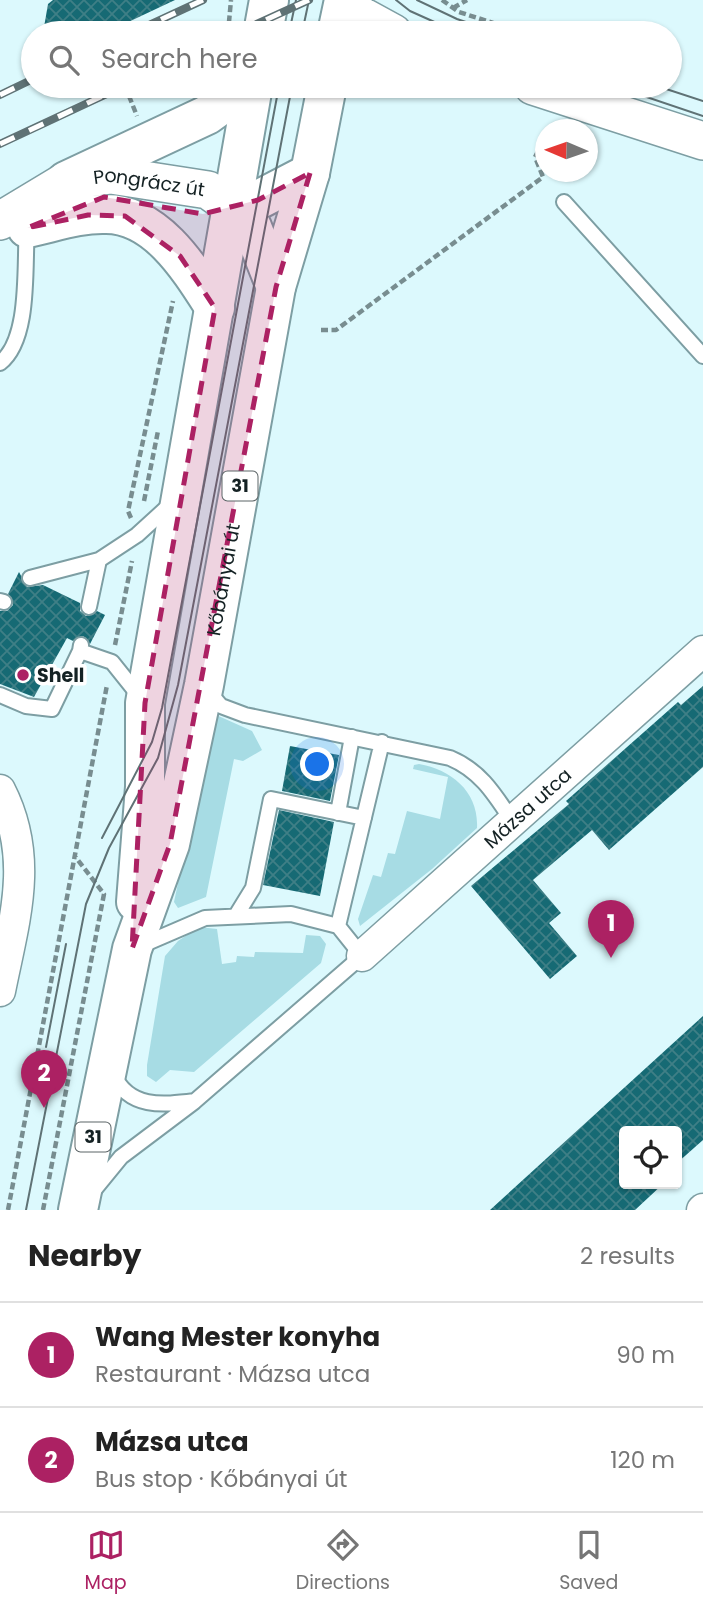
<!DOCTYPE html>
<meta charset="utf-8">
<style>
:root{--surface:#fff;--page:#f6f6f6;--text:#222;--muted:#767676;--line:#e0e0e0;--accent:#ac2163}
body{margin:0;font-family:Poppins,sans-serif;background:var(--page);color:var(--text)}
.controls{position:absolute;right:21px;bottom:21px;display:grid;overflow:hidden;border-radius:7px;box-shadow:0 2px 5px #0004}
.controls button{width:63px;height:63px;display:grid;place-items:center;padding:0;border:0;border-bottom:2px solid var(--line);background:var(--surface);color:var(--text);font:35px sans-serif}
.compass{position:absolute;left:535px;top:119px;width:63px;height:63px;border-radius:50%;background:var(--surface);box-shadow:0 2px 5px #0004;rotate:272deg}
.you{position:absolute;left:318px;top:765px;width:24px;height:24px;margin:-18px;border:5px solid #fff;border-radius:50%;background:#1a73e8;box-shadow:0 0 0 10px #1a73e833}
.badge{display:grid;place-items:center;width:46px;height:46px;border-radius:50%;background:var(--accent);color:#fff;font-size:23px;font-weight:700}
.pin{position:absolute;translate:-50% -58px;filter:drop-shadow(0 2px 4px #0008)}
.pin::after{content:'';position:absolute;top:37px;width:24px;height:21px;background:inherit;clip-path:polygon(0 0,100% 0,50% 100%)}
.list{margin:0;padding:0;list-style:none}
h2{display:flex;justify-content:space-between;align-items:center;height:91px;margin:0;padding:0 28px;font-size:30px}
h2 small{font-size:23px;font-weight:400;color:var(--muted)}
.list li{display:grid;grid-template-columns:46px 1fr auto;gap:21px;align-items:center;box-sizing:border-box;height:105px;padding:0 28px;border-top:2px solid var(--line)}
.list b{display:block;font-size:26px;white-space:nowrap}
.list p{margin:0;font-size:23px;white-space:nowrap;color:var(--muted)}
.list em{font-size:23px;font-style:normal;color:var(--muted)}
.icon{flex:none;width:38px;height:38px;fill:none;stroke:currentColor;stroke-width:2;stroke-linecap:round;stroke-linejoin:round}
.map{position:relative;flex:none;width:703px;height:1210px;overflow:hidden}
.search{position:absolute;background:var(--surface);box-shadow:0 2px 5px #0004;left:21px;right:21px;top:21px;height:77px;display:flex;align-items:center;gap:18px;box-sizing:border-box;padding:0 24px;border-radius:38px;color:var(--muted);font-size:26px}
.sheet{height:301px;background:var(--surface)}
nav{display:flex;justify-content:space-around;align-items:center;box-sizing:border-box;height:98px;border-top:2px solid var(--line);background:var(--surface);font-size:19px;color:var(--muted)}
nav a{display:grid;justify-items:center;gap:4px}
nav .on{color:var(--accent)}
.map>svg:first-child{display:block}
.grass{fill:#a7dce4}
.building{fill:url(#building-cross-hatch)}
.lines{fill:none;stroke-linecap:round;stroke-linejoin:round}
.service-casing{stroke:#7d9ea3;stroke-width:18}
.minor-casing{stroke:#7d9ea3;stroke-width:33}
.tertiary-casing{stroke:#7d9ea3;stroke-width:40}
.primary-casing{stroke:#7d9ea3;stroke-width:42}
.path{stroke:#788d90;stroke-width:4.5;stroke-dasharray:7 3.5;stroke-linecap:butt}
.service{stroke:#fff;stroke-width:14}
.minor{stroke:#fff;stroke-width:30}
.tertiary{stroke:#fff;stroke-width:37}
.primary{stroke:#fff;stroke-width:38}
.tram{stroke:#5f7275;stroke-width:2}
.rail-casing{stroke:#5f7275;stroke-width:8}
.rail{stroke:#fff;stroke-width:5;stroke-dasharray:16;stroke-linecap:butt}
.marked{fill:#ac2163;fill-opacity:0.2;stroke:#ac2163;stroke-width:5;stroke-dasharray:14 9;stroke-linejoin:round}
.poi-dot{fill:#ac2163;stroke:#fff;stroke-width:2.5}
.labels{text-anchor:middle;stroke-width:7;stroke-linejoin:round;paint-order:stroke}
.shield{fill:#fff;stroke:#5b6466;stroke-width:2}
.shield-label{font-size:18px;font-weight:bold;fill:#152224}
.street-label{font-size:19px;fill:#152224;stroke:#fff}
.poi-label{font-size:19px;font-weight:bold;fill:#152224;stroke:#fff;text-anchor:start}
</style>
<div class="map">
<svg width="703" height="1210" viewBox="0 0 703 1210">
<defs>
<pattern id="building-cross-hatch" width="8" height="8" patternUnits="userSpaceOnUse" patternTransform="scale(1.75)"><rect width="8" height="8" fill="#166a74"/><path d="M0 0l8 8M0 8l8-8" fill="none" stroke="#3f7f86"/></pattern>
</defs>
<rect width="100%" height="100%" fill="#dcf9fd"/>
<path class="grass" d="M214 714 252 731 262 750 243 761 234 759 206 897 178 908 174 902Z
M419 764C452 770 479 792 477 828L432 869 360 926 358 919 373 875 381 877 388 853 395 854 407 811 440 819 448 777 413 769 414 765Z
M199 927 217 929 222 964 236 962 237 956 254 957 255 952 303 953 306 935 320 936 326 944 321 963 194 1072 170 1070 156 1082 147 1076V1065L165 956 178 941Z"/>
<path class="building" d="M53 0H175L105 33H43L48 4Z
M19 572 27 587 43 585 80 603V611L86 616 97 611 105 615 90 644 83 636 73 641 67 638 34 697 0 684V611H7L13 605 8 594Z
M703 686V767L609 850 592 830 533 880 561 913 549 923 577 956 550 979 471 886 569 804 566 801 678 702 681 705Z
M290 746 339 755 330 801 282 791Z
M279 810 334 822 320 896 263 885Z
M703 1016V1140L677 1163V1131H624V1184H663L635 1210H490Z"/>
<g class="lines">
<defs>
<path id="service" d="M564 202 703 356
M0 363C31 339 24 265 27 228
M30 578 99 560
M0 601 4 602
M89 607 99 560 137 535 172 503
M81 645 80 651 112 662 140 697
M209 692 221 706 245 715 450 758C481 771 495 795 513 822
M0 695 26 706 52 709 80 651
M338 813 352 737
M237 914 253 888 271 799 364 818
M338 926 382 742
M113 1074C129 1109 162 1105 195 1101L362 956 338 926 291 914 205 918 140 946
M94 1190 121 1157 194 1102"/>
<g id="minor">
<path d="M0 790C35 858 14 921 0 991"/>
<path id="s1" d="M362 956 703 651"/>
<path d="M702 1210 703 1209"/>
</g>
<g id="tertiary">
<path d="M345 0 360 15 393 33"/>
<path d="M533 86 703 141"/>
<path id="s2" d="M0 221 66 181 111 175 208 190 231 206"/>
</g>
<g id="primary">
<path d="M263 33 269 0"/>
<path d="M337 33 344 0"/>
<path d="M66 181 207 115 225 102 236 86"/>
<path d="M231 206 252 227 276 287"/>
<path d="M231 206 258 200 310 173"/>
<path d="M27 228C52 223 79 213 106 214 157 214 190 269 215 308"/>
<path d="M136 902 145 787V703L253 86"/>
<path id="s3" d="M78 1210 132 949 170 844 204 685 276 287 310 173 327 86"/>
</g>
</defs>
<use href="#service" class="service-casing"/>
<use href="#minor" class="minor-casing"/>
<use href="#tertiary" class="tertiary-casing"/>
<use href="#primary" class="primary-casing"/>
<path class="path" d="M442 0 459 12 524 33
M453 8 467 0
M228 33 231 0
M129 96 137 116
M321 330H336L543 177 535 157 546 136
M144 501 158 431
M131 518 128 511 173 301
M115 645 132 561
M8 1210 107 685
M43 1210 104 894 74 855"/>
<use href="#service" class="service"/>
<use href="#minor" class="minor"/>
<use href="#tertiary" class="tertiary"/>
<use href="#primary" class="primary"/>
<path class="tram" d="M396 0 410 11 459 33
M417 0 457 19 498 33
M289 33 296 0
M302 33 309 0
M614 86 703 116
M657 86 703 101
M102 838 152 742 162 708 279 86
M46 1047 66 944
M26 1210 86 904 109 848 158 758 178 685 292 86"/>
<defs>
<path id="rail" d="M132 33 203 0
M237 33 309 0
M0 95 33 79
M0 144 124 86"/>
</defs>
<use href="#rail" class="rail-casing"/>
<use href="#rail" class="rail"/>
</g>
<path class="marked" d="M310 173 276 287 170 844 132 949 145 703 215 308 180 256 125 216 88 215 27 228 104 197 203 214 258 200Z"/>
<circle class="poi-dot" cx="23" cy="675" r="7"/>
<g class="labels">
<g class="shield">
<rect x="222.5" y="471.5" width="35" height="29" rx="5"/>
<rect x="75.5" y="1122.5" width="35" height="29" rx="5"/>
</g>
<g class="shield-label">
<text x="240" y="492">31</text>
<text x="93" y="1143">31</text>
</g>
<g class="street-label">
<text dy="7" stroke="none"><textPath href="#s2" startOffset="161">Pongrácz út</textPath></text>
<text dy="7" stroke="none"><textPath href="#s3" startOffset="648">Kőbányai út</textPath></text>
<text dy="7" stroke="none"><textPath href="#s1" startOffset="222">Mázsa utca</textPath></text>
</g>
<g class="poi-label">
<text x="37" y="682">Shell</text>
</g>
</g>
</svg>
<div class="controls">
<button><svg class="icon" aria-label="locate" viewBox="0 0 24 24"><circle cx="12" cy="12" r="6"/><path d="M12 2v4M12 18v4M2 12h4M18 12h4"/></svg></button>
</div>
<svg class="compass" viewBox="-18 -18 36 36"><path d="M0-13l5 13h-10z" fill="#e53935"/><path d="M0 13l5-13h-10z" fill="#767676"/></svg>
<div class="you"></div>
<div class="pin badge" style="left:611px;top:958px">1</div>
<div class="pin badge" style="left:44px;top:1108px">2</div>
<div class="search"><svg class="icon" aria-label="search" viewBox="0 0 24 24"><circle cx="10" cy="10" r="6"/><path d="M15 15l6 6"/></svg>Search here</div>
</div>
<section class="sheet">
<h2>Nearby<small>2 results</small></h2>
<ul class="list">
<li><span class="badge">1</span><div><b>Wang Mester konyha</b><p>Restaurant · Mázsa utca</p></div><em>90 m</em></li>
<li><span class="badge">2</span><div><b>Mázsa utca</b><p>Bus stop · Kőbányai út</p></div><em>120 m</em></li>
</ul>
</section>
<nav>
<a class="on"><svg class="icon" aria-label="map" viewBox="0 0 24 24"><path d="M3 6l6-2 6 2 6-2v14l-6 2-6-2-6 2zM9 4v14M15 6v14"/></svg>Map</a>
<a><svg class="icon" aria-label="directions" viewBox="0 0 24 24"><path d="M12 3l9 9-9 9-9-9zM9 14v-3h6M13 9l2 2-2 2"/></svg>Directions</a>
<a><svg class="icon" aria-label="saved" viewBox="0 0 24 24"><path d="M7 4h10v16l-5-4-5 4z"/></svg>Saved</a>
</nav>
